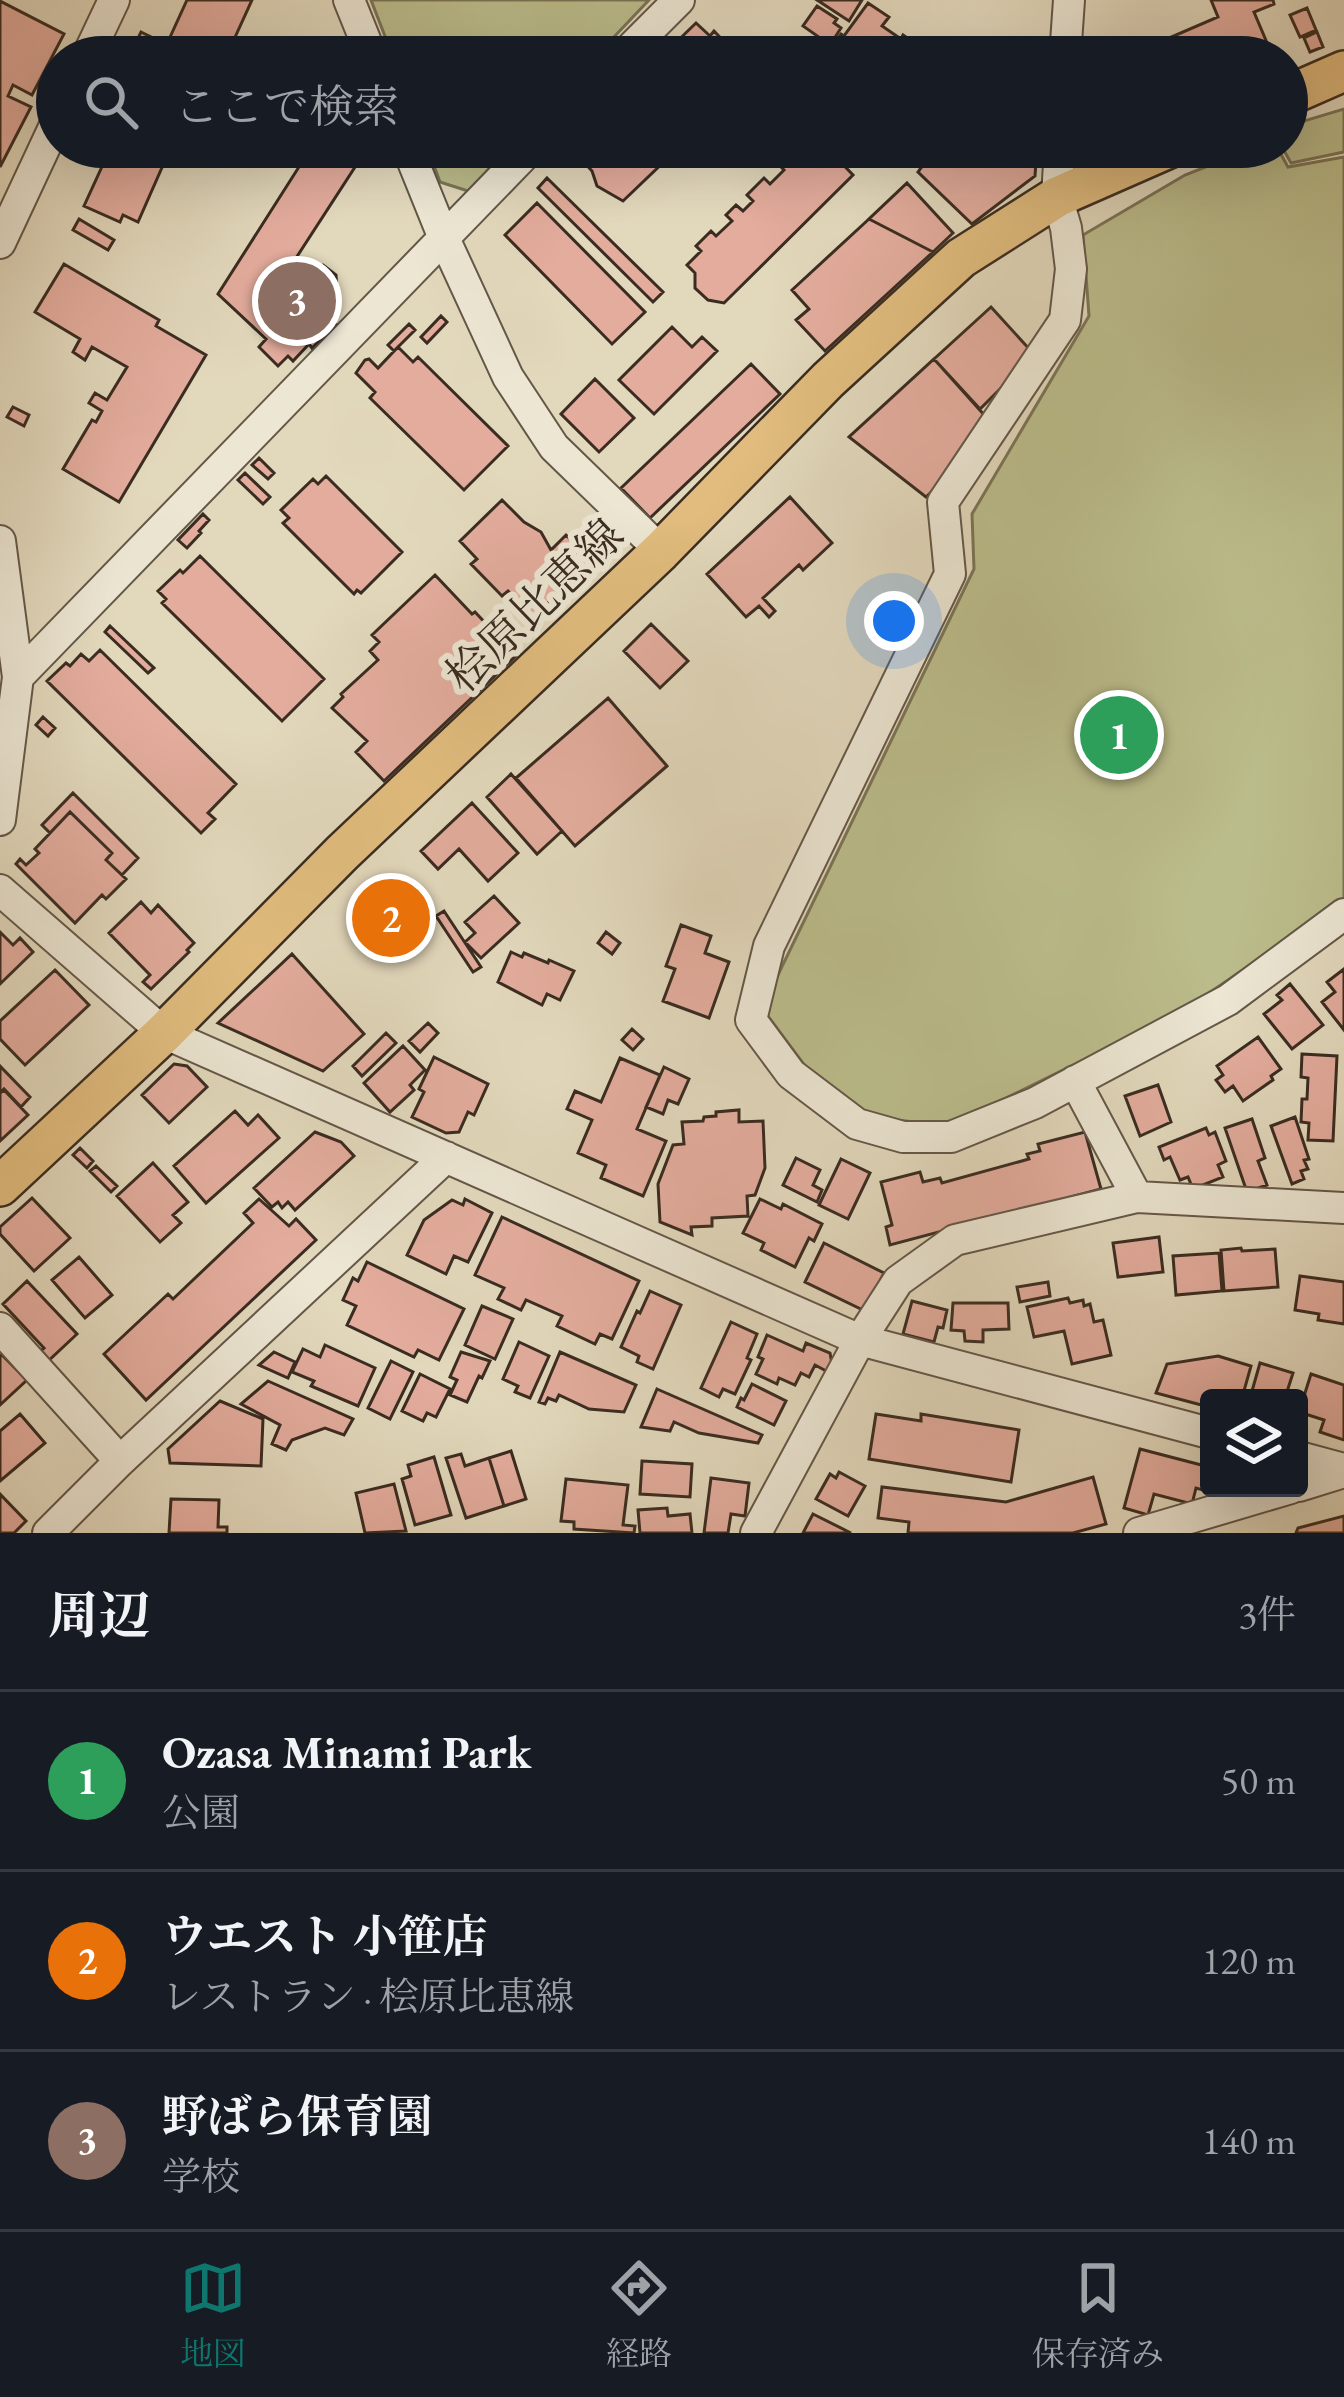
<!DOCTYPE html>
<html lang="ja">
<meta charset="utf-8">
<style>
:root{--surface:#171b24;--page:#20242c;--text:#f1f3f6;--muted:#9ea1a6;--line:#363941;--accent:#0f766e}
body{margin:0;font-family:"EB Garamond","Noto Serif JP",serif;background:var(--page);color:var(--text)}
.controls{position:absolute;right:36px;bottom:36px;display:grid;overflow:hidden;border-radius:12px;box-shadow:0 12px 48px #0002}
.controls button{width:108px;height:108px;display:grid;place-items:center;padding:0;border:0;border-bottom:3px solid var(--line);background:var(--surface);color:var(--text);font:60px sans-serif}
.you{position:absolute;left:894px;top:621px;width:42px;height:42px;margin:-30px;border:9px solid #fff;border-radius:50%;background:#1a73e8;box-shadow:0 0 0 18px #1a73e833}
.badge{display:grid;place-items:center;width:78px;height:78px;border-radius:50%;background:var(--accent);color:#fff;font-size:39px;font-weight:700}
.pin{position:absolute;translate:-50% -50%;border:6px solid #fff;box-shadow:0 3px 12px #0006}
.list{margin:0;padding:0;list-style:none}
h2{display:flex;justify-content:space-between;align-items:center;height:156px;margin:0;padding:0 48px;font-size:51px}
h2 small{font-size:39px;font-weight:400;color:var(--muted)}
.list li{display:grid;grid-template-columns:78px 1fr auto;gap:36px;align-items:center;box-sizing:border-box;height:180px;padding:0 48px;border-top:3px solid var(--line)}
.list b{display:block;font-size:45px;white-space:nowrap}
.list p{margin:0;font-size:39px;white-space:nowrap;color:var(--muted)}
.list em{font-size:39px;font-style:normal;color:var(--muted)}
.icon{flex:none;width:66px;height:66px;fill:none;stroke:currentColor;stroke-width:2;stroke-linecap:round;stroke-linejoin:round}
.map{position:relative;flex:none;width:1344px;height:1533px;overflow:hidden}
.search{position:absolute;background:var(--surface);box-shadow:0 12px 48px #0002;left:36px;right:36px;top:36px;height:132px;display:flex;align-items:center;gap:30px;box-sizing:border-box;padding:0 42px;border-radius:66px;color:var(--muted);font-size:45px}
.sheet{height:696px;background:var(--surface)}
nav{display:flex;justify-content:space-around;align-items:center;box-sizing:border-box;height:168px;border-top:3px solid var(--line);background:var(--surface);font-size:33px;color:var(--muted)}
nav a{display:grid;justify-items:center;gap:6px}
nav .on{color:var(--accent)}
.map>svg:first-child{display:block}
.green{fill:#bbbc8b;stroke:#7a7456;stroke-width:3}
.building{fill:#e3ac9d;stroke:#3a2c21;stroke-width:3}
.lines{fill:none;stroke-linecap:round;stroke-linejoin:round}
.minor-casing{stroke:#645748;stroke-width:34}
.major-casing{stroke:#3a2c21;stroke-width:44}
.minor{stroke:#ece6d3;stroke-width:30}
.major{stroke:#e1bc7e;stroke-width:39}
.labels{text-anchor:middle;stroke-width:12;stroke-linejoin:round;paint-order:stroke}
.street-label{font-size:45px;fill:#3a2c21;stroke:#ece6d3}
</style>
<div class="map">
<svg width="1344" height="1533" viewBox="0 0 1344 1533">
<rect width="100%" height="100%" fill="#e2d8bc"/>
<filter id="stains"><feTurbulence type="fractalNoise" baseFrequency=".00167" numOctaves="4"/><feColorMatrix values="0 0 0 0 .2 0 0 0 0 .09 0 0 0 0 .02 0 0 0 .5 -.17"/></filter>
<radialGradient id="worn" r=".72"><stop offset=".6" stop-color="#630" stop-opacity="0"/><stop offset="1" stop-color="#630" stop-opacity=".3"/></radialGradient>
<path class="green" d="M371 0H649L595 57H393Z
M1344 109V152L1291 163 1282 147H1287V126Z
M427 147H510L468 191 440 182Z
M1256 147H1277L1288 167 1344 157V901L1181 1012 949 1126 871 1117 808 1070 762 1008 974 569 972 514 1089 316 1083 235 1185 175Z"/>
<path class="building" d="M187 0H252L226 57H161Z
M817 0H862L849 21Z
M1211 0H1273L1274 4 1254 12 1273 57H1125L1218 17Z
M0 1 64 34 32 95 13 85 8 96 31 107 0 167Z
M868 3 889 17 882 26 901 39 903 35 926 51 922 57H825L841 34 844 36Z
M817 6 837 19 834 23 841 28 830 45 803 26Z
M1307 8 1316 30 1300 37 1290 15Z
M696 23 710 36 688 57H661Z
M714 31 739 57H688L710 36Z
M141 32 151 37 141 57H129Z
M1317 32 1323 47 1310 52 1304 38Z
M111 147H171L138 222 123 215 120 222 84 206Z
M303 147H368L285 275 294 281 305 267 323 265 336 275 337 292 329 305 338 310 332 320 336 325 312 348 309 344 293 361 288 356 278 366 259 347 266 339 218 294 304 159 298 155Z
M598 147H679L688 161 684 165 673 166 667 159 623 201 597 186 592 171 583 161Z
M761 147H826L853 175 724 303 708 300 695 288V273L687 265 701 251 696 246 711 231 716 236 732 221 726 215 736 205 743 211 753 201 747 195 764 178 770 184 784 170Z
M936 147H1037L1035 176 972 224 918 172Z
M547 178 663 292 653 302 538 188Z
M907 183 953 233 933 252 869 219Z
M537 203 645 312 612 344 505 235Z
M79 219 114 240 108 250 73 230Z
M869 219 933 252 825 351 796 320 809 309 792 290Z
M64 264 159 320 156 326 206 355 119 502 63 469 92 420 96 422 102 411 89 403 95 393 107 400 127 367 92 347 85 360 73 352 80 339 35 312Z
M991 307 1032 352 1006 383 980 409 934 359Z
M441 316 447 322 427 343 421 337Z
M409 324 415 330 394 351 388 345Z
M672 327 692 347 702 337 717 351 654 414 619 380Z
M398 347 413 362 418 357 508 446 464 490 370 398 375 392 356 373 365 360 369 359 378 368Z
M934 359 986 417 950 474 926 497 849 437Z
M751 364 780 394 650 518 621 488Z
M595 379 634 418 599 452 561 414Z
M13 407 29 415 24 426 7 417Z
M259 458 274 473 268 479 252 465Z
M245 473 270 497 263 504 238 480Z
M326 476 402 552 361 593 357 590 354 594 283 523 289 518 281 510 313 479 318 484Z
M790 497 832 543 803 570 799 565 763 598 775 611 769 617 759 606 746 617 707 574Z
M502 500 524 522 541 532 551 550 566 535 592 561 533 617 508 591 502 596 471 564 477 559 460 541Z
M203 514 209 520 199 531 201 533 187 548 178 540Z
M200 556 324 679 282 721 162 603 166 599 158 591 180 570 183 573Z
M435 575 472 614 475 612 492 630 495 627 519 653 384 781 356 752 367 741 332 708 343 697 341 694 378 660 370 651 379 642 372 635Z
M651 624 688 661 660 688 624 651Z
M110 626 154 668 148 673 105 632Z
M100 650 236 784 208 813 215 819 201 833 47 681 66 663 70 666 81 654 89 661Z
M608 698 667 766 575 846 516 778Z
M43 717 55 728 48 736 36 725Z
M511 774 562 831 537 854 487 797Z
M73 793 138 858 122 875 106 860 112 853 70 812 50 833 42 825Z
M472 803 518 853 488 881 459 849 438 869 421 851Z
M70 812 112 853 106 860 126 879 106 899 102 895 75 923 16 864 20 859 26 865 39 853 35 849Z
M384 878 423 927 395 949 357 900Z
M494 896 519 923 481 958 465 942 475 933 465 922Z
M141 902 151 913 158 905 194 943 187 950 189 952 151 989 143 982 150 975 109 933Z
M444 911 481 967 473 972 436 916Z
M681 925 711 936 705 953 729 962 709 1018 663 1001 675 969 666 966Z
M0 932 13 945 20 938 33 952 0 984Z
M606 932 620 943 612 954 598 943Z
M511 952 522 957 524 953 548 963 549 960 574 971 560 1000 547 994 542 1005 498 982Z
M292 954 364 1034 323 1071 218 1023Z
M1344 969V1030L1322 1002 1335 992 1327 982Z
M55 970 89 1005 25 1065 0 1039V1021Z
M1290 984 1323 1025 1292 1049 1264 1014 1282 1000 1277 995Z
M428 1023 438 1033 420 1052 409 1041Z
M632 1029 643 1039 633 1050 622 1040Z
M386 1033 396 1043 362 1076 353 1066Z
M1258 1037 1281 1069 1271 1076 1273 1080 1243 1101 1233 1086 1225 1092 1216 1080 1223 1075 1217 1066Z
M403 1046 425 1070 410 1085 414 1090 390 1112 364 1083Z
M1302 1054 1337 1056 1333 1141 1308 1140 1309 1123 1301 1122 1302 1099H1307L1308 1078 1301 1077Z
M434 1057 488 1084 474 1115 468 1112 459 1132 446 1133 412 1117 424 1092 419 1089Z
M620 1058 660 1075 637 1129 666 1141 643 1196 601 1178 606 1165 578 1153 592 1120 567 1109 575 1091 601 1102Z
M174 1064 187 1066 207 1087 169 1123 142 1095Z
M0 1066 30 1097 21 1107 4 1089 0 1093Z
M664 1067 689 1079 678 1104 668 1100 663 1114 646 1107Z
M1158 1085 1171 1122 1140 1136 1125 1096Z
M4 1090 28 1115 0 1141V1093Z
M739 1110V1122L763 1121 765 1168 755 1195 747 1196 748 1216 712 1218V1226L691 1227 692 1235 660 1222 658 1184 673 1145 684 1144 682 1122 703 1121 704 1117 716 1116V1112Z
M235 1111 248 1125 258 1115 279 1138 206 1203 174 1166Z
M1295 1117 1309 1159 1304 1160 1308 1169 1301 1171 1304 1179 1292 1184 1271 1126Z
M1252 1119 1265 1158 1258 1161 1267 1185 1247 1192 1225 1128Z
M1206 1128 1209 1135 1215 1132 1226 1161 1218 1165 1223 1177 1193 1189 1188 1177 1180 1180 1170 1157 1164 1160 1159 1147Z
M315 1132 341 1142 354 1156 295 1210 288 1202 282 1208 278 1202 272 1207 254 1188Z
M1085 1132 1101 1189 890 1245 886 1227 892 1225 881 1182 920 1172 923 1182 940 1178 942 1183 1029 1159 1027 1154 1040 1151 1038 1144Z
M80 1148 93 1161 87 1168 73 1155Z
M796 1158 820 1170 813 1185 822 1190 817 1202 783 1185Z
M841 1159 870 1173 848 1219 819 1205Z
M153 1163 188 1202 173 1215 181 1223 160 1242 117 1196Z
M96 1166 117 1186 111 1192 90 1171Z
M32 1198 70 1238 34 1271 0 1234V1227Z
M259 1199 289 1226 296 1219 316 1240 146 1400 104 1354 168 1294 173 1299 253 1223 244 1213Z
M465 1199 492 1213 468 1262 454 1256 446 1274 407 1255 424 1220 452 1200 463 1205Z
M760 1199 781 1209 783 1204 822 1224 814 1241 809 1238 795 1267 761 1250 764 1243 743 1233Z
M502 1217 639 1281 612 1339 600 1334 595 1344 557 1326 562 1316 526 1300 521 1310 498 1299 504 1288 475 1275Z
M1159 1237 1163 1272 1118 1277 1113 1243Z
M824 1243 884 1273 865 1311 805 1282Z
M1241 1248 1242 1251 1275 1249 1278 1287 1224 1291 1221 1250Z
M1219 1253 1222 1291 1176 1295 1173 1256Z
M79 1257 112 1295 85 1318 52 1280Z
M367 1262 464 1309 439 1360 418 1350 414 1357 347 1325 356 1306 343 1300 353 1278 358 1281Z
M1300 1276 1344 1282V1324L1318 1320 1319 1314 1295 1310Z
M27 1281 77 1334 46 1363 38 1353 44 1348 3 1304Z
M1048 1282 1050 1296 1020 1302 1017 1287Z
M650 1291 681 1305 653 1369 637 1362 639 1356 621 1347 637 1311 640 1313Z
M1068 1298 1070 1303 1083 1300 1084 1306 1090 1304 1094 1322 1103 1320 1111 1355 1072 1364 1064 1331 1034 1337 1027 1307Z
M912 1301 947 1310 943 1328 938 1327 934 1342 903 1334Z
M953 1303H1008L1009 1329 983 1330V1342L965 1341 964 1331 951 1330Z
M482 1306 513 1319 495 1359 465 1345Z
M731 1322 757 1334 747 1358 751 1360 735 1394 723 1389 719 1397 701 1388Z
M767 1335 803 1351 806 1343 830 1353 833 1369 830 1373 815 1365 809 1377 801 1373 795 1385 779 1378 777 1384 756 1374 763 1359 758 1357Z
M519 1342 549 1356 530 1398 515 1392 518 1386 503 1379Z
M325 1345 375 1368 358 1406 311 1386 314 1381 292 1372 303 1349 320 1357Z
M274 1352 295 1362 288 1378 259 1365Z
M461 1352 490 1361 482 1378 479 1376 467 1402 450 1395 457 1380 450 1377Z
M560 1352 636 1385 624 1412 589 1409 559 1395 556 1401 548 1398 545 1404 539 1402Z
M2 1355 27 1380 0 1405V1356Z
M1218 1356 1251 1366 1242 1398H1209V1407L1156 1393 1167 1364Z
M391 1361 413 1372 390 1419 368 1408Z
M1260 1363 1293 1373 1285 1398H1250Z
M420 1374 450 1389 436 1417 427 1413 423 1421 402 1411Z
M1311 1374 1344 1385V1440L1320 1432 1324 1420 1299 1412Z
M268 1381 353 1419 344 1435 325 1428 292 1440 286 1450 272 1444 280 1425 241 1404Z
M752 1384 786 1401 774 1425 737 1407 741 1398 744 1400Z
M657 1389 762 1435 758 1443 699 1433 674 1422 670 1431 641 1427Z
M220 1401 263 1419 261 1466 170 1463 168 1449Z
M20 1414 45 1443 0 1481V1431Z
M876 1414 921 1421V1414L1019 1430 1011 1482 869 1459Z
M1140 1449 1209 1467V1488H1235L1232 1498 1196 1488 1192 1504 1154 1494 1148 1515 1124 1508Z
M511 1451 526 1499 504 1506 489 1458Z
M461 1454 465 1466 489 1458 504 1506 466 1518 446 1458Z
M434 1457 451 1515 415 1525 402 1479 411 1476 408 1465Z
M642 1461 692 1464 690 1497 640 1494Z
M839 1472 865 1486 848 1516 816 1499 830 1474 836 1478Z
M1093 1477 1106 1524 1073 1533H908L909 1522 878 1518 882 1487 1006 1502Z
M711 1478 749 1483 745 1516 731 1514 728 1533H704Z
M566 1479 628 1485 623 1525 635 1526 634 1533 574 1529V1522L561 1521Z
M394 1484 406 1531 365 1533 356 1493Z
M0 1494 26 1521 14 1533H0Z
M171 1499 219 1500 218 1527H227V1533H169Z
M667 1508 668 1516 690 1514 692 1533H640L638 1510Z
M813 1514 851 1533H803Z
M1344 1516V1533H1296L1298 1528Z"/>
<g class="lines">
<defs>
<path id="minor" d="M349 0 372 57
M87 57 114 0
M622 57 679 0
M1065 57 1069 0
M407 147 443 236 508 377 554 447 661 551
M1060 147 1057 197 1066 228 1071 269 1065 320 943 502 950 574 769 946 751 1020 791 1074 857 1124 903 1137H951L1035 1103 1228 1000 1344 914
M0 243 57 121
M0 541 18 677
M0 820 18 677 532 147
M0 890 164 1033 860 1340 1209 1433
M1075 1081 1137 1197
M0 1328 120 1461
M1299 1457 1344 1469
M1299 1486 1344 1472
M48 1533 120 1461 446 1157
M756 1533 860 1340 898 1281 955 1240 1137 1197 1344 1208
M1139 1533 1291 1488"/>
<path id="major" d="M1287 96 1344 71
M0 1186 164 1033 342 853 661 551 828 380 961 258 1057 197 1171 147"/>
</defs>
<use href="#minor" class="minor-casing"/>
<use href="#major" class="major-casing"/>
<use href="#minor" class="minor"/>
<use href="#major" class="major"/>
</g>
<g class="labels">
<g class="street-label">
<text transform="translate(534 605) rotate(-44)" y="16">桧原比恵線</text>
</g>
</g>
<rect width="100%" height="100%" filter="url(#stains)"/>
<rect width="100%" height="100%" fill="url(#worn)"/>
</svg>
<div class="controls">
<button><svg class="icon" aria-label="layers" viewBox="0 0 24 24"><path d="M12 4l9 5-9 5-9-5zM3 14l9 5 9-5"/></svg></button>
</div>
<div class="you"></div>
<div class="pin badge" style="left:1119px;top:735px;background:#2e9e5b">1</div>
<div class="pin badge" style="left:391px;top:918px;background:#e8710a">2</div>
<div class="pin badge" style="left:297px;top:301px;background:#8d6e63">3</div>
<div class="search"><svg class="icon" aria-label="search" viewBox="0 0 24 24"><circle cx="10" cy="10" r="6"/><path d="M15 15l6 6"/></svg>ここで検索</div>
</div>
<section class="sheet">
<h2>周辺<small>3件</small></h2>
<ul class="list">
<li><span class="badge" style="background:#2e9e5b">1</span><div><b>Ozasa Minami Park</b><p>公園</p></div><em>50 m</em></li>
<li><span class="badge" style="background:#e8710a">2</span><div><b>ウエスト 小笹店</b><p>レストラン · 桧原比恵線</p></div><em>120 m</em></li>
<li><span class="badge" style="background:#8d6e63">3</span><div><b>野ばら保育園</b><p>学校</p></div><em>140 m</em></li>
</ul>
</section>
<nav>
<a class="on"><svg class="icon" aria-label="map" viewBox="0 0 24 24"><path d="M3 6l6-2 6 2 6-2v14l-6 2-6-2-6 2zM9 4v14M15 6v14"/></svg>地図</a>
<a><svg class="icon" aria-label="directions" viewBox="0 0 24 24"><path d="M12 3l9 9-9 9-9-9zM9 14v-3h6M13 9l2 2-2 2"/></svg>経路</a>
<a><svg class="icon" aria-label="saved" viewBox="0 0 24 24"><path d="M7 4h10v16l-5-4-5 4z"/></svg>保存済み</a>
</nav>
